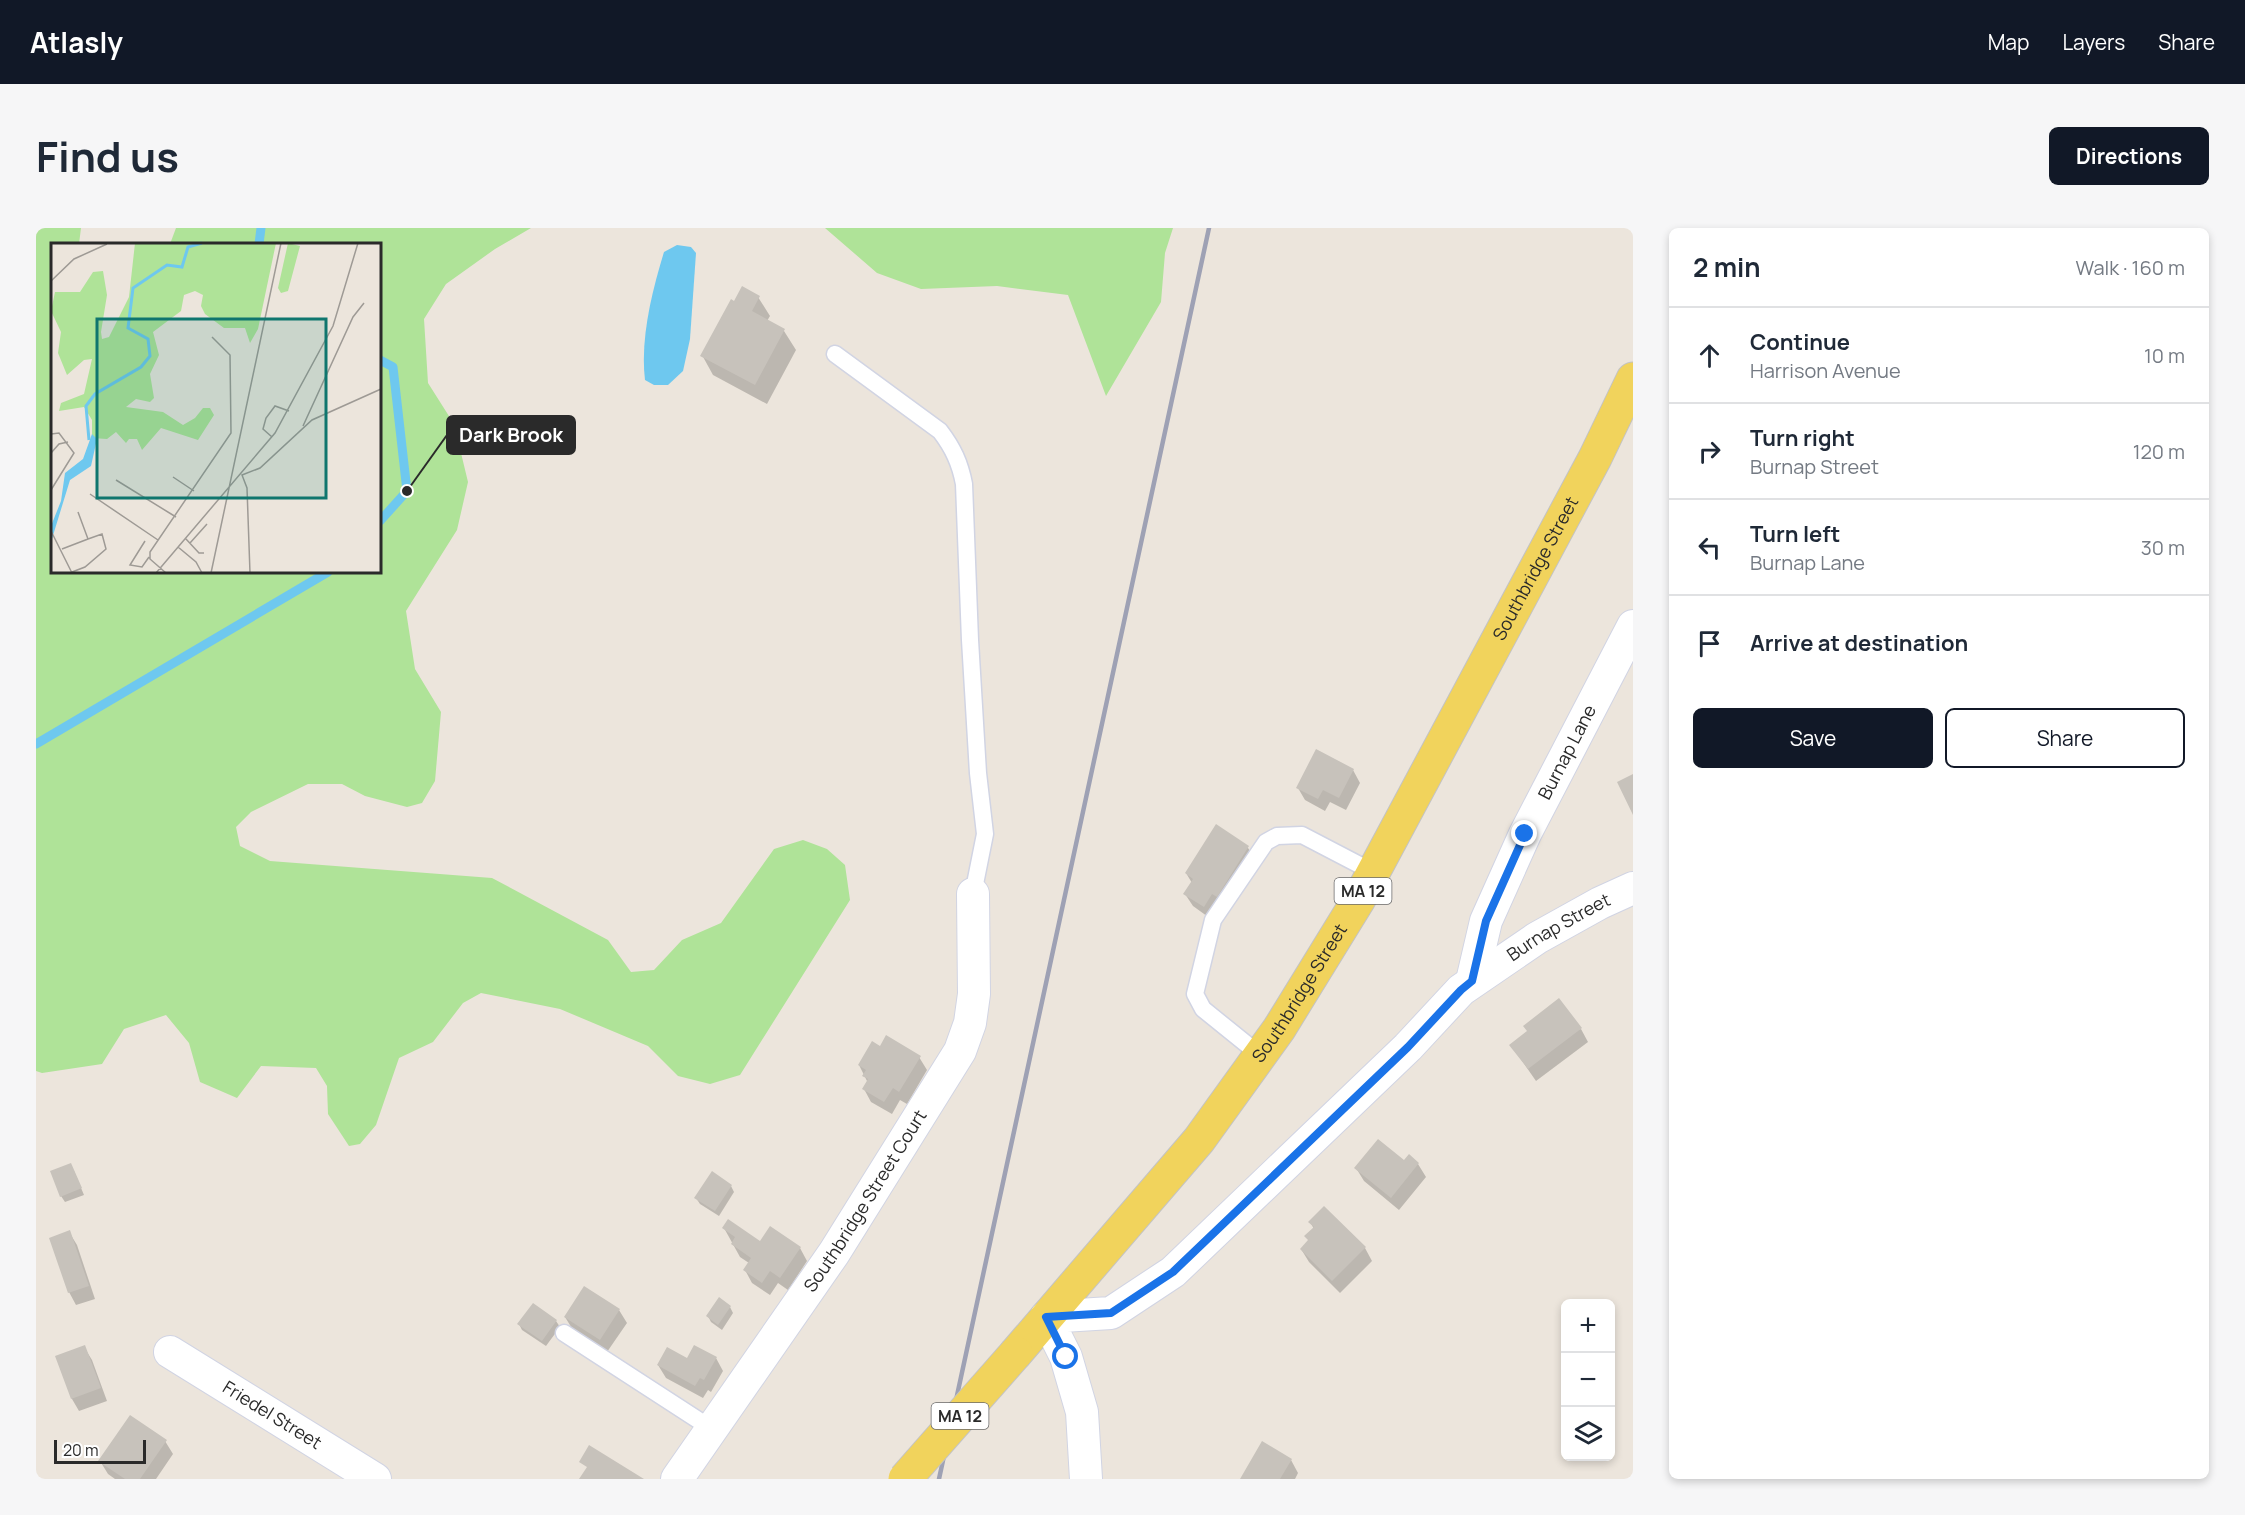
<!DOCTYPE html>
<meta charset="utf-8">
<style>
:root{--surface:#fff;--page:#f6f6f7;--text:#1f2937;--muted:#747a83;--line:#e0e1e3;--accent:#111827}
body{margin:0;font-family:Manrope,sans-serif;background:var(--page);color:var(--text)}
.controls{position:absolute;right:18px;bottom:18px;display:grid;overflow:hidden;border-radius:9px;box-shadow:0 3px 9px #0003}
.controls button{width:54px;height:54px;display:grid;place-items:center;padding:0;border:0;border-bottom:2px solid var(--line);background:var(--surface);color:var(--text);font:30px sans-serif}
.scale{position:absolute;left:18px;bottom:15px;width:92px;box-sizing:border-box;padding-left:6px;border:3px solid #2a2a2a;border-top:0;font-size:16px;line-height:21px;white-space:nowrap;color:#2a2a2a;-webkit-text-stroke:4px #fff;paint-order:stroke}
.stop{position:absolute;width:18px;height:18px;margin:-14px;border:4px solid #1a73e8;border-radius:50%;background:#fff}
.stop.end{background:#1a73e8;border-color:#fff;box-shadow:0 2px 6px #0008}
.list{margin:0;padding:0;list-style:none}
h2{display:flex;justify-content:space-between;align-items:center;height:78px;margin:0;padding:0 24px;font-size:26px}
h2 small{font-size:20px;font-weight:400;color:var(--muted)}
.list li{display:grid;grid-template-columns:39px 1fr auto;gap:18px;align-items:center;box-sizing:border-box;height:96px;padding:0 24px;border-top:2px solid var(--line)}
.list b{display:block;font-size:22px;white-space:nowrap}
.list p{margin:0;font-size:20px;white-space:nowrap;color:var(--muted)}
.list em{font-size:20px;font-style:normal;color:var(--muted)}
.actions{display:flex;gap:12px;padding:18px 24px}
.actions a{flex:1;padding:14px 0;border:2px solid var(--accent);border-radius:9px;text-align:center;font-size:21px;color:var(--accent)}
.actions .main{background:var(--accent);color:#fff}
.icon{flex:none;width:33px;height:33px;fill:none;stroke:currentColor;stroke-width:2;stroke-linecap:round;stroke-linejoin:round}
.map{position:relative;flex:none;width:1597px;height:1251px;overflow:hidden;border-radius:9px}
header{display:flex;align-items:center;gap:36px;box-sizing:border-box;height:84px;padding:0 30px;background:var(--accent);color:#fff}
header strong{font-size:28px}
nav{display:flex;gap:33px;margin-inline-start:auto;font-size:21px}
.intro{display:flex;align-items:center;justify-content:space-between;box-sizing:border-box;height:144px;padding:0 36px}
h1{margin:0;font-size:42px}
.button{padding:15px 27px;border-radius:9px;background:var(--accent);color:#fff;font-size:21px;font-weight:700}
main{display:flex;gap:36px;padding:0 36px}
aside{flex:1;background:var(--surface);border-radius:9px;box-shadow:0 3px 9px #0003}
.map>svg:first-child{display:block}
.green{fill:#afe398}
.water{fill:#6ec8ef}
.shadow{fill:#0003}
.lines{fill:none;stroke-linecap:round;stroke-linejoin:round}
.stream{stroke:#6ec8ef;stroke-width:9}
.building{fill:#c7c2bb}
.service-casing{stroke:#d1d4e3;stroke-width:19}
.minor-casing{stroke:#d1d4e3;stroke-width:34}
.primary-casing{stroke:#c3c3c3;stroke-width:35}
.service{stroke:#fff;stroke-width:16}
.minor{stroke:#fff;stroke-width:32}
.primary{stroke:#f1d35c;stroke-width:33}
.rail{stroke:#9ea1b4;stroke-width:4.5}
.primary-bridge-casing{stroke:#c3c3c3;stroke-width:35;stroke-linecap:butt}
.primary-bridge{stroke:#f1d35c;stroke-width:33}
.route{stroke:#1a73e8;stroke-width:8}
.labels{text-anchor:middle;stroke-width:4.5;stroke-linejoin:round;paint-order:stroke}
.shield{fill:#fff;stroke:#6a6a6a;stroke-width:1.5}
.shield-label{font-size:16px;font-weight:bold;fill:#2a2a2a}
.street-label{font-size:18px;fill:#2a2a2a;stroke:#fff}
.inset-river{fill:none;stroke:#6ec8ef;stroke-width:3}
.inset-road{fill:none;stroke:#9e9a95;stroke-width:1.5}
.view{fill:#0f766e;fill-opacity:0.15;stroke:#0f766e;stroke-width:3}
.inset-edge{fill:none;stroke:#2a2a2a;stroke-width:3}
.leader{fill:none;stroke:#2a2a2a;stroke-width:2}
.callout-dot{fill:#2a2a2a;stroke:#fff;stroke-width:2}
.callout{fill:#2a2a2a;stroke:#2a2a2a;stroke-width:2}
.callout-label{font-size:20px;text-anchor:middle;font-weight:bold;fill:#fff}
</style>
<header>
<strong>Atlasly</strong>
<nav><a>Map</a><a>Layers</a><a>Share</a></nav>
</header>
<div class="intro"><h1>Find us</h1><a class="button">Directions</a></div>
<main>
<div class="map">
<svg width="1597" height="1251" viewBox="0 0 1597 1251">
<rect width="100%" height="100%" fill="#ece5dc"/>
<path class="green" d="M0 0H45L43 16H16V344H344V16H134L140 0H495L459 21 410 56 388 91 392 155 418 196 432 254 421 302 370 383 379 441 405 484 399 553 386 575 371 579 329 568 306 556H272L215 584 200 599 204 618 234 633 456 650 572 712 595 744 618 742 646 712 685 695 738 621 767 612 791 621 809 637 814 672 704 847 674 856 642 848 612 818 524 781 445 765 427 775 397 814 363 830 340 897 324 916 313 918 292 886 291 858 280 840 225 838 201 870 164 854 153 815 130 787 88 801 66 836 6 845 0 843Z
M789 0H1137L1129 25 1125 74 1070 168 1032 67 961 58 885 61 841 45Z"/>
<path class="water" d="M641 17 655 19 660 25 654 111 647 143 632 157H618L609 152C604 111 616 63 628 24Z"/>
<path class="shadow" d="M722 69 734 88 731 93 748 103 760 122 731 176 677 147 666 127 699 75Z
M1317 542 1324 555 1310 582 1294 574 1289 583 1269 572 1262 560Z
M1180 598 1212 620 1220 632 1175 691 1157 678 1149 666 1156 655 1150 645Z
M1545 801 1552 814 1500 853 1475 817Z
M844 820 883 829 891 842 871 876 864 872 856 886 835 874 828 861 832 855 823 837Z
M1368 934 1382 936 1390 949 1363 982 1328 953 1320 940Z
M38 943 48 967 29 974 25 968Z
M695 958 698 964 683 988 664 976 660 970Z
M1274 994 1329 1020 1336 1033 1304 1065 1273 1034 1265 1021 1273 1013 1278 1001Z
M688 1000 724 1015 764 1020 771 1033 752 1062 742 1055 734 1067 716 1055 709 1042 713 1035 704 1029Z
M33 1004 41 1017 59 1071 40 1077 33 1064Z
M497 1077 520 1093 524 1099 510 1118 486 1102 483 1096Z
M694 1079 697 1085 686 1102 675 1094 672 1088Z
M583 1082 591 1095 571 1124 537 1102 529 1089Z
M48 1119 56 1132 71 1173 43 1183 36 1171 21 1129Z
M680 1130 687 1143 675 1164 672 1162 667 1170 630 1150 622 1137 652 1132Z
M129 1213 137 1226 120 1251H79L72 1246 64 1233Z
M1255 1232 1262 1245 1259 1251H1206Z"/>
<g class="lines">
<path class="stream" d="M223 16 225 0
M344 132 357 139 371 263 344 293
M0 516 292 344"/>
</g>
<path class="building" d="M706 58 724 68 716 83 749 101 719 157 664 128 695 71 698 73Z
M1280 521 1318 541 1303 570 1287 562 1282 571 1260 560Z
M1597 546V587L1581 554Z
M1180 596 1213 618 1181 669 1176 666 1168 679 1147 666 1157 651 1149 645Z
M1523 770 1546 800 1492 841 1473 817 1491 803 1487 798Z
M850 807 885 828 863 864 857 860 848 874 826 861 832 851 826 848 830 842 822 837 836 813 844 818Z
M1342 911 1368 932 1373 926 1383 935 1355 970 1318 940Z
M35 935 46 960 24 969 14 943Z
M676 943 696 957 679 983 658 970Z
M1288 978 1330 1019 1296 1053 1264 1021 1272 1012 1268 1008 1278 999 1272 994Z
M692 991 724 1013 734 998 765 1019 744 1050 734 1043 726 1055 707 1042 715 1030 695 1016 699 1009 686 1000Z
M34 1002 53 1058 32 1065 13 1010Z
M548 1058 584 1081 564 1112 528 1089Z
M683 1069 695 1078 682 1097 670 1088Z
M497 1075 521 1092 506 1113 481 1096Z
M49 1117 65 1160 35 1171 19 1128Z
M658 1117 681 1129 668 1152 664 1150 659 1158 621 1137 631 1119 651 1130Z
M94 1187 131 1212 104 1251H89L62 1233Z
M1226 1213 1256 1231 1244 1251H1204Z
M553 1217 608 1251H543L551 1239 543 1234Z"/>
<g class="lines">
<defs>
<path id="service" d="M799 126 904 203C917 220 924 235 928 256L934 412 942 545 949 606 937 666
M1224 827 1167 781 1159 766 1177 692 1230 614 1241 608 1266 607 1337 644
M528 1105 676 1201"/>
<g id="minor">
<path id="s1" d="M1436 753 1450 693 1489 606 1597 398"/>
<path id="s2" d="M134 1124 339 1251"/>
<path id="s3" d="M641 1251 798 1025 924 823 934 795 938 766 937 666"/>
<path id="s4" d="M1050 1251 1046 1184 1030 1129 1010 1089 1075 1085 1137 1044 1372 819 1425 762 1501 710 1564 675 1597 660"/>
</g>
<g id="primary">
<path id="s5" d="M980 1125 1163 912 1243 801 1323 671 1559 230 1597 151"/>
</g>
</defs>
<use href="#service" class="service-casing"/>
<use href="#minor" class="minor-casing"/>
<use href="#primary" class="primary-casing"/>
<use href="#service" class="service"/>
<use href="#minor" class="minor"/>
<use href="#primary" class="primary"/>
<path class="rail" d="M903 1251 1173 0"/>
<defs>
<path id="primary-bridge" d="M869 1251 980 1125"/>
</defs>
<use href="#primary-bridge" class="primary-bridge-casing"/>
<use href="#primary-bridge" class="primary-bridge"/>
</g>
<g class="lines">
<path class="route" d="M1030 1129 1010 1089 1075 1085 1137 1044 1372 819 1425 762 1436 753 1450 693 1489 606"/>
</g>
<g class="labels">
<g class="shield">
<rect x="1298.5" y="650" width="57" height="26" rx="4.5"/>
<rect x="895.5" y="1175" width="57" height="26" rx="4.5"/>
</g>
<g class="shield-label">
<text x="1327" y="669">MA 12</text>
<text x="924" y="1194">MA 12</text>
</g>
<g class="street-label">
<text dy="6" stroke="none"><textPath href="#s5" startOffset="945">Southbridge Street</textPath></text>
<text dy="6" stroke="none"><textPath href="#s1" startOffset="249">Burnap Lane</textPath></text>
<text dy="6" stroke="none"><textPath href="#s4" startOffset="828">Burnap Street</textPath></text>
<text dy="6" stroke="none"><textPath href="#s5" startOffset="459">Southbridge Street</textPath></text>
<text dy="6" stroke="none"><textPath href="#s3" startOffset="336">Southbridge Street Court</textPath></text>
<text dy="6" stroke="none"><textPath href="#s2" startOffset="120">Friedel Street</textPath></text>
</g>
</g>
<g transform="translate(15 15)">
<rect width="330" height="330" fill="#ece5dc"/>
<path d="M84 0H225L207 86 199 100 194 85H173L154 71 150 63 152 52 144 48 133 52 130 68 102 89 108 112 99 131 103 155 99 159 85 156 75 164 112 169 132 182 144 175 152 165H159L163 172 147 197 110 185 91 207 86 196H78L75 200 65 189 56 196 41 195V177L33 164 8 168 10 160 33 151 41 116 33 117 16 132 7 110 10 89 0 68 4 49H29L42 29 52 28 56 52 50 89 51 96 58 94 78 54ZM237 0 249 3 237 48 230 50 227 45Z" fill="#afe398"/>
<path d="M41 191 46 196 40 223 19 237 0 299V283L10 258 14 230 32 216Z" fill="#6ec8ef"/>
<path class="inset-river" d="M38 197 35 163 44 151 90 124 99 113 97 96 77 85 82 45 116 22 131 24 137 4 151 0"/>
<path class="inset-road" d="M0 38 23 16 56 1M252 183 302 74 313 60M0 191 8 190 23 210 0 247M221 194 212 186 215 175 224 163 238 168M0 210 8 201 17 199M122 234 143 248M65 237 125 274M39 251 107 297M0 288 21 330M135 296 148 310H153M94 298 79 322 91 324 98 314M139 300 156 281M127 304 145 319 151 330M11 306 37 296 27 269M21 329 34 324 55 306 51 291 37 296M105 330 224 190 282 83 307 0M115 330 99 316V309L180 190 179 112 161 94M160 330 230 0M199 330 196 245 191 232 209 225 261 177 330 146"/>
<path class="view" d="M46 76H275V255H46Z"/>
<rect width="330" height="330" class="inset-edge"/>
</g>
<path class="leader" d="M371 263L411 207"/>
<circle class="callout-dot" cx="371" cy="263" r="6"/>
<rect class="callout" x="411" y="188" width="128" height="38" rx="6"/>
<g class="callout-label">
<text x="475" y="214">Dark Brook</text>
</g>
</svg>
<div class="controls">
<button>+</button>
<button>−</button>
<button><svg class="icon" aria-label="layers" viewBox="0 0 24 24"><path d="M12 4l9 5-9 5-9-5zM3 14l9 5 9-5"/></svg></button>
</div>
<div class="scale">20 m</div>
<div class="stop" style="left:1030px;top:1129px"></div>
<div class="stop end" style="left:1489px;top:606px"></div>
</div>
<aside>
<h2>2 min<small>Walk · 160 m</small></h2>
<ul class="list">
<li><svg class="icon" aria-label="ahead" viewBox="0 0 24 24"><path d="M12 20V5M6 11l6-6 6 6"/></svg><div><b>Continue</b><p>Harrison Avenue</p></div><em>10 m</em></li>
<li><svg class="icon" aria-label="right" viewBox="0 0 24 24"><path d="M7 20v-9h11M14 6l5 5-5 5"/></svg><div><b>Turn right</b><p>Burnap Street</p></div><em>120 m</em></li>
<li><svg class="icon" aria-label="left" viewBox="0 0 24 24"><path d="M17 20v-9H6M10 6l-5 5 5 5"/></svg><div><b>Turn left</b><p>Burnap Lane</p></div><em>30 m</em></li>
<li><svg class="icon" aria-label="arrive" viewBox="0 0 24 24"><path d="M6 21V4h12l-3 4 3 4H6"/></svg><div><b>Arrive at destination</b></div></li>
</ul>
<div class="actions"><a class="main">Save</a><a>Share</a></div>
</aside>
</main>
